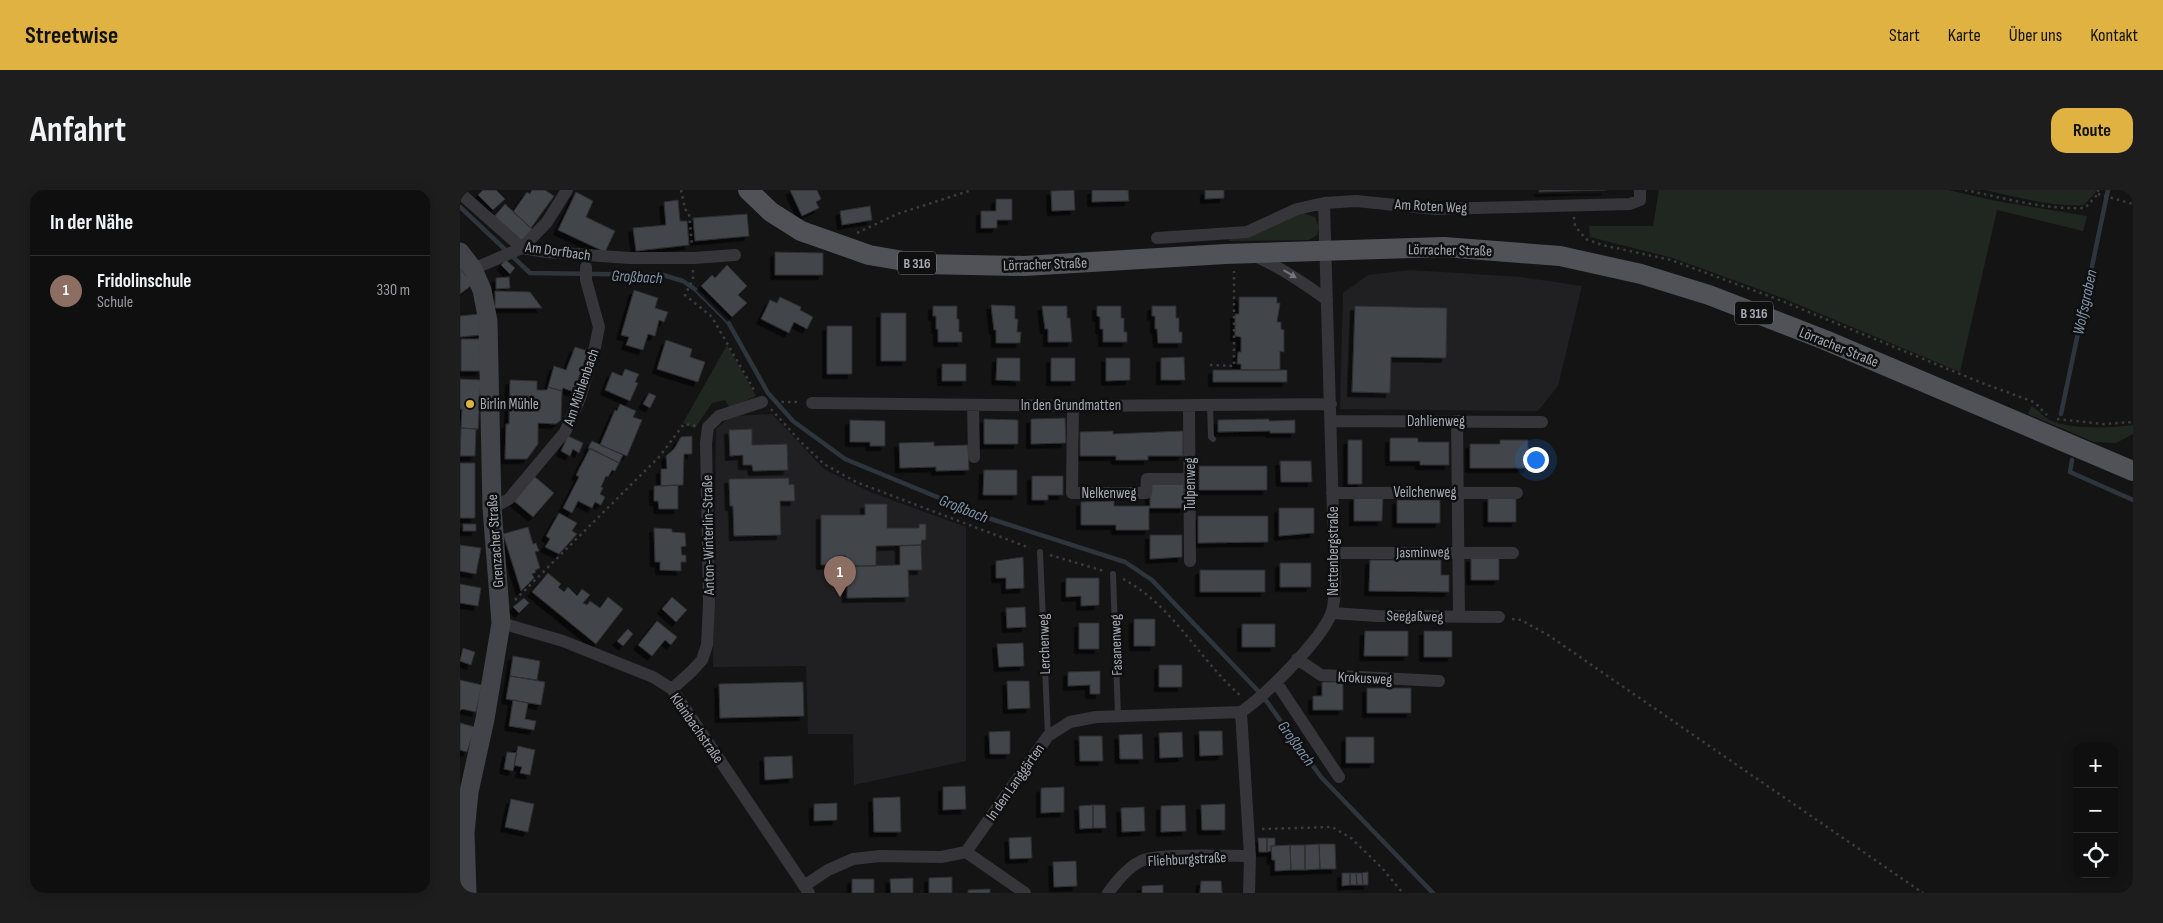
<!DOCTYPE html>
<html lang="de">
<meta charset="utf-8">
<style>
:root{--surface:#0f0f10;--page:#1d1d1e;--text:#f1f3f6;--muted:#9b9c9f;--line:#2f2f30;--accent:#dfb242}
body{margin:0;font-family:"Sofia Sans Condensed",sans-serif;background:var(--page);color:var(--text)}
.controls{position:absolute;right:15px;bottom:15px;display:grid;overflow:hidden;border-radius:10px;box-shadow:0 2px 12px #0003}
.controls button{width:45px;height:45px;display:grid;place-items:center;padding:0;border:0;border-bottom:1px solid var(--line);background:var(--surface);color:var(--text);font:25px sans-serif}
.you{position:absolute;left:1075px;top:269px;width:18px;height:18px;margin:-12px;border:4px solid #fff;border-radius:50%;background:#1a73e8;box-shadow:0 0 0 8px #1a73e833}
.badge{display:grid;place-items:center;width:32px;height:32px;border-radius:50%;background:var(--accent);color:#fff;font-size:16px;font-weight:700}
.pin{position:absolute;translate:-50% -41px;filter:drop-shadow(0 1px 2px #0008)}
.pin::after{content:'';position:absolute;top:26px;width:18px;height:15px;background:inherit;clip-path:polygon(0 0,100% 0,50% 100%)}
.list{margin:0;padding:0;list-style:none}
h2{display:flex;justify-content:space-between;align-items:center;height:65px;margin:0;padding:0 20px;font-size:21px}
h2 small{font-size:16px;font-weight:400;color:var(--muted)}
.list li{display:grid;grid-template-columns:32px 1fr auto;gap:15px;align-items:center;box-sizing:border-box;height:70px;padding:0 20px;border-top:1px solid var(--line)}
.list b{display:block;font-size:19px;white-space:nowrap}
.list p{margin:0;font-size:16px;white-space:nowrap;color:var(--muted)}
.list em{font-size:16px;font-style:normal;color:var(--muted)}
.icon{flex:none;width:28px;height:28px;fill:none;stroke:currentColor;stroke-width:2;stroke-linecap:round;stroke-linejoin:round}
.map{position:relative;flex:none;width:1673px;height:703px;overflow:hidden;border-radius:15px}
header{display:flex;align-items:center;gap:30px;box-sizing:border-box;height:70px;padding:0 25px;background:var(--accent);color:#111}
header strong{font-size:24px}
nav{display:flex;gap:28px;margin-inline-start:auto;font-size:18px}
.intro{display:flex;align-items:center;justify-content:space-between;box-sizing:border-box;height:120px;padding:0 30px}
h1{margin:0;font-size:35px}
.button{padding:12px 22px;border-radius:15px;background:var(--accent);color:#111;font-size:18px;font-weight:700}
main{display:flex;gap:30px;padding:0 30px}
aside{flex:1;background:var(--surface);border-radius:15px;box-shadow:0 2px 12px #0003}
.map>svg:first-child{display:block}
.built{fill:#202022}
.green{fill:#202721}
.lines{fill:none;stroke-linecap:round;stroke-linejoin:round}
.stream{stroke:#2e353c;stroke-width:4.5}
.building{fill:#434448;stroke:#2e2e31;filter:url(#shadow)}
.path{stroke:#3b3c40;stroke-width:2.5;stroke-dasharray:2.5 4;stroke-linecap:butt}
.lane{stroke:#35353a;stroke-width:6}
.street{stroke:#35353a;stroke-width:12}
.secondary{stroke:#434449;stroke-width:19}
.primary{stroke:#515258;stroke-width:20}
.oneway{fill:#74757d}
.poi-dot{fill:#dfb242;stroke:#0f0f10;stroke-width:2}
.labels{text-anchor:middle;stroke-width:5;stroke-linejoin:round;paint-order:stroke}
.shield{fill:#0f0f10;stroke:#797c83;stroke-width:1}
.shield-label{font-size:14px;font-weight:bold;fill:#a7aab4}
.street-label{font-size:15px;fill:#a7aab4;stroke:#0f0f10}
.poi-label{font-size:15px;fill:#a7aab4;stroke:#0f0f10;text-anchor:start}
.water-label{font-size:16px;font-style:italic;fill:#8195ac;stroke:#0f0f10}
</style>
<header>
<strong>Streetwise</strong>
<nav><a>Start</a><a>Karte</a><a>Über uns</a><a>Kontakt</a></nav>
</header>
<div class="intro"><h1>Anfahrt</h1><a class="button">Route</a></div>
<main>
<aside>
<h2>In der Nähe<small></small></h2>
<ul class="list">
<li><span class="badge" style="background:#8d6e63">1</span><div><b>Fridolinschule</b><p>Schule</p></div><em>330 m</em></li>
</ul>
</aside>
<div class="map">
<svg width="1673" height="703" viewBox="0 0 1673 703">
<defs>
<filter id="shadow"><feDropShadow dx="-4.5" dy="4.5" stdDeviation="0" flood-color="#0009"/></filter>
</defs>
<rect width="100%" height="100%" fill="#141415"/>
<path class="built" d="M950 80 1061 87 1122 96 1098 196 1078 221 880 219 883 103 908 85Z
M312 224 364 279 410 302 506 337V571L394 595 393 544H348L346 476 253 477 256 239 271 226Z"/>
<path class="green" d="M1199 0H1488L1536 11 1627 26 1623 41 1537 20 1500 182 1320 107 1213 68 1130 47 1129 36H1193Z
M1525 0H1636L1635 3 1624 15C1591 17 1557 7 1525 0Z
M843 23 855 27 859 37 857 45 849 50 769 51V48Z
M267 155 296 206 270 218 265 210 252 213 235 238 223 233Z
M1571 216C1579 219 1582 227 1590 230 1610 240 1651 238 1673 235V244L1656 253 1634 252 1568 224Z"/>
<g class="lines">
<path class="stream" d="M0 17 70 83 203 85 223 91 236 100 268 132 308 203 333 231 385 269 528 328 665 372 692 390 802 505 861 587 973 703
M1601 224 1648 0
M1612 270 1610 282 1673 310"/>
</g>
<path class="building" d="M23 0H36L45 9 33 20 18 5Z
M72 0H85L94 6 71 38 53 22 67 2 70 4Z
M330 0H357L361 9 356 12 359 18 342 26Z
M614 0 615 20 592 21 591 1Z
M632 0H668L669 11 632 12Z
M745 0H764V8L745 9Z
M1079 0H1146L1079 2Z
M116 2 133 11 126 27 155 41 145 62 98 40Z
M536 9H552V30H537V38H521V21H536Z
M218 10 220 31H227L229 55 176 61 173 38 206 35 204 12Z
M45 14 73 40 61 53 33 28Z
M410 16 412 30 382 35 380 21Z
M287 24 289 46 235 51 233 28Z
M315 62 363 63V85H315Z
M46 70 55 78 50 84 41 75Z
M267 75 287 96 278 105 287 113 272 127 241 96 252 85 255 88Z
M0 77 12 95 0 104Z
M49 87 50 98 36 99V88Z
M174 100 198 108 195 118 208 122 204 132 199 130 195 146 188 144 183 160 166 155 169 147 161 145Z
M35 101 70 102 82 118H35Z
M320 107 341 117 340 120 353 127 347 139 334 132 329 143 301 129 310 110 317 113Z
M779 107H817V113H820L817 132H821V139L824 140V162L820 161V180H781V174H777L778 162H781V147L775 146V124H779Z
M531 115 555 116V129H558L557 142H561L560 153H536V140H534Z
M473 116H497V129H499V142H502V152H478V139H476V126H473Z
M582 116H607V128H610L612 152H588V139H585Z
M637 116H661V128H664V142H667V152H643V139H640V127L637 126Z
M692 116H716V128H719V142H722V153H698L697 139H695V126H692Z
M895 116 987 118 986 168 931 167 930 203 892 202Z
M421 123H446V171H421Z
M19 124 22 145 0 147V126Z
M367 136H392V184H367Z
M1 149H21V181H1Z
M206 150 232 159 230 167 245 172 238 192 197 179Z
M115 157 128 161 114 202 103 198 102 201 88 197 94 176 106 180Z
M724 167 725 190H701V168Z
M537 168H560V191L536 190Z
M591 168H615V191H591Z
M646 168H670V190L646 191Z
M482 174H506V191H482Z
M165 179 179 184 175 192 178 193 170 211 145 200 152 182 162 186Z
M753 180H827V192H753Z
M0 189 21 190 18 239 1 238 2 219H0Z
M50 190 77 191V200H87L88 197 102 201 101 230 96 234 78 233V254L67 269H45L46 234H49Z
M189 203 196 206 190 218 183 214Z
M160 214 176 221 173 227 182 230 167 266 140 255 155 220 157 221Z
M605 228 606 253 571 254V229Z
M524 229 558 230V254H524Z
M809 229V231L835 230V243H810V241L758 242V230Z
M390 230 425 231V256H410V252H390Z
M1 238 16 239 15 266H0Z
M292 239V255L327 254 328 280 293 281 292 275H283V265L270 266 269 240Z
M653 241V244L723 241V266H688V270H656V266H620V242Z
M108 246 123 253 119 263 113 259 110 266 101 261Z
M232 246V264H224L223 295 201 296V279H207L206 266 214 259 221 247Z
M930 248H958V252H989V275H960V271H930Z
M888 250H902V294H888Z
M1040 250H1068V278H1010V254H1040Z
M132 251 163 265 159 273 128 258Z
M474 252V256L508 255 509 280 476 281V277L440 278 439 253Z
M130 258 159 273 155 281 152 280 148 287 146 286 141 297 143 298 140 304 145 307 141 315 135 312 132 318 118 311 112 323 103 318 119 287 116 285Z
M820 271H851L852 292H821Z
M0 273H15V328H0Z
M739 276H807V300H739Z
M524 280H557V305H523Z
M74 286 94 303 73 327 54 311Z
M572 286H603V305H588V310H572Z
M329 288V295L334 294 335 311H320L321 345 274 346 273 316H270L269 289Z
M690 293H724V318H689V340H656V335H621V312L654 311V316H690Z
M218 295V319H199L198 311H194V296Z
M894 307H923L922 331H894Z
M1028 308H1056V332H1028Z
M937 310H980V333H937Z
M405 314H427V338H459V334H466V350H462L461 355 416 356V376H386V366H377V374L361 375V325H405Z
M819 318H854V343L819 346Z
M99 323 117 333 112 341 117 344 99 364 85 357 90 349 86 346Z
M738 326H808V352L738 353Z
M3 334H16V341H3Z
M68 337 73 354 76 353 79 361 75 362 80 378 75 380 76 382 72 384 74 388 61 401 43 344Z
M194 338 212 339V342L225 343 226 356 221 357 222 365H226V372H221V381L200 380V372H195Z
M690 345H722V367L690 369Z
M0 355 21 358 16 384 0 381Z
M461 355 462 380H448L449 407 387 408V381H394V376L440 375V356Z
M563 367 564 398 546 399V388H536V371Z
M1011 368H1039V390H1011Z
M910 370H981V385H989V402L909 401Z
M820 373H851V397H820Z
M740 380H805V402H740Z
M88 383 101 394 98 397 104 402 108 397 117 406 122 399 130 405 123 413 127 415 130 411 140 418 148 407 163 419 136 454 72 402Z
M606 388H639V415L621 416V406L606 407Z
M0 394 21 398 18 416 0 413Z
M212 407 227 420 216 432 202 419Z
M64 408 69 413 59 423 53 417Z
M565 417 566 437 547 438 546 418Z
M674 429H695V456H674Z
M197 431 217 447 211 455 205 450 192 466 178 455Z
M619 433H639V459H619Z
M782 434H815V457H782Z
M168 439 173 444 163 456 157 451Z
M905 441H948V466H904Z
M964 441H992V467H964Z
M563 453 564 476 539 477 537 454Z
M3 458 15 462 11 475 0 471Z
M53 466 80 471 77 490 50 486Z
M699 475H722V497H699Z
M640 481V504H630V495L608 496V482Z
M50 486 85 492 81 515 46 509Z
M0 490 22 495 16 522 2 519 0 521Z
M547 491H569L570 518 548 519Z
M343 492 344 526 260 528 259 494Z
M862 492H883V520H853V506H862Z
M907 498H951V523H907Z
M53 510 68 513 65 529 76 531 74 540 49 536Z
M0 533 15 537 7 562 0 560Z
M550 541V564H530L529 542Z
M739 541H762L763 565 740 566Z
M722 542 723 567 700 568 699 543Z
M682 544 683 569H660L659 545Z
M619 546H642L643 571H620Z
M886 547H914V573H886Z
M58 556 75 560 70 585 60 583 62 577 54 575Z
M47 562 57 563 53 581 44 579Z
M332 566 333 588 305 590 304 567Z
M505 596 506 619 483 620V597Z
M604 597V622L581 623V598Z
M440 607 441 642H414L413 608Z
M51 609 74 614 68 642 45 637Z
M377 613V630L354 631V614Z
M765 614V640H742L741 615Z
M633 615V638L620 639 619 616Z
M633 615H645L646 638H633Z
M725 615 726 641 701 642V616Z
M684 617 685 641 662 642 661 618Z
M571 647 572 668 550 669 549 648Z
M798 648H807V662H799Z
M807 648H815V656H811V661L807 662Z
M859 654H875L876 679H860Z
M859 654 860 679 845 680V655Z
M830 655H845V680H831Z
M830 655 831 680 815 681V670H812L811 656Z
M616 671 617 696 594 697 593 672Z
M908 682V695H903L902 683Z
M882 683H890V695L882 696Z
M890 683H896L897 695H890Z
M896 683H902L903 695H897Z
M492 687V703H469V688Z
M453 688V703H431L430 689Z
M392 689H414V703H392Z
M741 691H761L762 702 763 703H740Z
M703 695V703H682V696Z
M530 699V703H508V700Z"/>
<g class="lines">
<path class="path" d="M221 0 225 19 229 24 232 55
M1505 0C1544 8 1585 20 1625 18L1638 4V0
M1638 4 1673 14
M1114 27 1115 36 1126 49 1142 55 1211 70 1317 109 1522 193 1574 212 1587 225
M397 43 437 24 512 0
M233 80V89L225 105 252 127 294 200
M750 175 774 176V81
M315 212H340
M311 219 340 251 364 274 396 292 570 358
M1597 229 1643 234 1673 232
M590 365 644 381
M663 389C713 415 739 470 781 506
M55 410 199 267 224 234 237 236
M1052 429 1061 430 1088 445 1463 703
M802 639 872 637 891 648 922 678 942 702 940 703"/>
<path class="lane" d="M750 215 751 247 753 249
M580 362 588 546
M653 384 658 526"/>
<path class="street" d="M0 3 62 58 86 62 169 68H234L275 65
M697 48 787 42 837 19 864 13 896 11 975 19 1170 14 1180 10V0
M795 66C822 78 844 93 867 110
M13 79 62 58 87 32 107 0
M352 213 613 216 871 214
M513 215 514 267
M613 216 612 303H686L687 289H730
M729 216 730 371
M871 231 1082 232
M997 231 999 427
M872 303H1057
M32 318 49 309 105 242 120 208 135 157 139 137 126 90V77
M874 363H1053
M872 423 917 426 1039 427
M41 433 103 451 193 487 212 499 349 703
M837 469 861 485 979 491
M816 492 879 587
M212 499 232 481 242 470 247 455 249 413 246 253 248 237 259 226 302 212
M781 522C805 506 861 450 871 424 875 415 874 403 875 393L864 13
M781 522 790 666 789 703
M506 662 565 703
M344 696 368 680 393 669 420 666 481 667 506 662 588 546 610 532 636 527 781 522
M648 703C657 691 667 678 681 671 697 663 768 666 790 666"/>
<path class="secondary" d="M0 62 13 79 22 100 28 131 32 318 41 433 25 529 9 602 5 643 7 703"/>
<path class="primary" d="M288 0 311 22 341 41 409 65 461 74 564 76 765 64 984 57 1100 66 1181 84 1249 105 1365 150 1673 281"/>
</g>
<defs><path id="oneway-solid" d="M-6-.8H1V-3.2L6.5 0L1 3.2V.8H-6Z" transform="scale(1.25)"/></defs>
<use class="oneway" href="#oneway-solid" transform="translate(830 84) rotate(31)"/>
<circle class="poi-dot" cx="10" cy="214" r="5"/>
<g class="labels">
<g class="shield">
<rect x="438" y="61.5" width="38" height="23" rx="4"/>
<rect x="1275" y="111.5" width="38" height="23" rx="4"/>
</g>
<g class="shield-label">
<text x="457" y="78">B 316</text>
<text x="1294" y="128">B 316</text>
</g>
<g class="street-label">
<text transform="translate(971 16) rotate(3)" y="5">Am Roten Weg</text>
<text transform="translate(990 60) rotate(1)" y="5">Lörracher Straße</text>
<text transform="translate(98 61) rotate(8)" y="5">Am Dorfbach</text>
<text transform="translate(585 74) rotate(-2)" y="5">Lörracher Straße</text>
<text transform="translate(1379 157) rotate(22)" y="5">Lörracher Straße</text>
<text transform="translate(121 197) rotate(-71)" y="5">Am Mühlenbach</text>
<text x="611" y="220">In den Grundmatten</text>
<text x="976" y="236">Dahlienweg</text>
<text transform="translate(730 294) rotate(-90)" y="5">Tulpenweg</text>
<text x="965" y="307">Veilchenweg</text>
<text x="649" y="308">Nelkenweg</text>
<text transform="translate(248 345) rotate(-91)" y="5">Anton-Winterlin-Straße</text>
<text transform="translate(35 351) rotate(-94)" y="5">Grenzacher Straße</text>
<text transform="translate(873 361) rotate(-90)" y="5">Nettenbergstraße</text>
<text transform="translate(963 362) rotate(-1)" y="5">Jasminweg</text>
<text transform="translate(955 426) rotate(1)" y="5">Seegaßweg</text>
<text transform="translate(584 454) rotate(-92)" y="5">Lerchenweg</text>
<text transform="translate(656 455) rotate(-92)" y="5">Fasanenweg</text>
<text transform="translate(905 488) rotate(3)" y="5">Krokusweg</text>
<text transform="translate(237 538) rotate(55)" y="5">Kleinbachstraße</text>
<text transform="translate(555 592) rotate(-55)" y="5">In den Langgärten</text>
<text transform="translate(727 669) rotate(-3)" y="5">Fliehburgstraße</text>
</g>
<g class="poi-label">
<text x="20" y="219">Birlin Mühle</text>
</g>
<g class="water-label">
<text transform="translate(177 86) rotate(3)" y="6">Großbach</text>
<text transform="translate(1624 112) rotate(-78)" y="6">Wolfsgraben</text>
<text transform="translate(504 318) rotate(22)" y="6">Großbach</text>
<text transform="translate(837 553) rotate(54)" y="6">Großbach</text>
</g>
</g>
</svg>
<div class="controls">
<button>+</button>
<button>−</button>
<button><svg class="icon" aria-label="locate" viewBox="0 0 24 24"><circle cx="12" cy="12" r="6"/><path d="M12 2v4M12 18v4M2 12h4M18 12h4"/></svg></button>
</div>
<div class="you"></div>
<div class="pin badge" style="left:380px;top:407px;background:#8d6e63">1</div>
</div>
</main>
